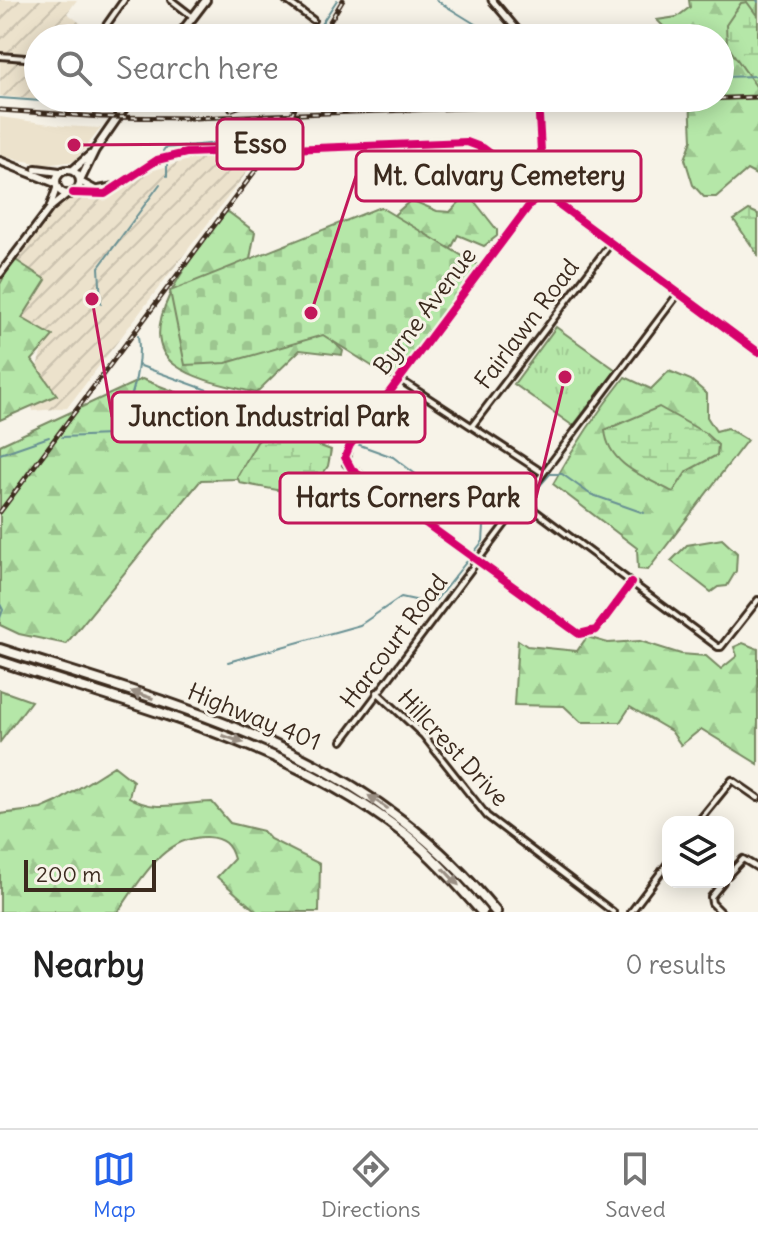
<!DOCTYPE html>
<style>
:root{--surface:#fff;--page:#f6f6f6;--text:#222;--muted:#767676;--line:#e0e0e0;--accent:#2563eb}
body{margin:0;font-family:Delius,sans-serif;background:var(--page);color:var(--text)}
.controls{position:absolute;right:24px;bottom:24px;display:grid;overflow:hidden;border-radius:16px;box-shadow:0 4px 20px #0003}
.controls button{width:72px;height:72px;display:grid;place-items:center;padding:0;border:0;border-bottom:2px solid var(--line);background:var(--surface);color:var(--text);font:40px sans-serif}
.scale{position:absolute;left:24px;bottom:20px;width:132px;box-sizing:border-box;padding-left:8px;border:4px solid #3b2a1e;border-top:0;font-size:22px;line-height:28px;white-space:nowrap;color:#3b2a1e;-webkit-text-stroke:6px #f7f3e8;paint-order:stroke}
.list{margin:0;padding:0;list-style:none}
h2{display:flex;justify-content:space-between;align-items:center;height:104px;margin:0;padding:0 32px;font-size:34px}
h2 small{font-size:26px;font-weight:400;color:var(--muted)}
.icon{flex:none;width:44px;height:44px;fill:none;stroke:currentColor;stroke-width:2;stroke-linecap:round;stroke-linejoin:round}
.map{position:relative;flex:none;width:758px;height:912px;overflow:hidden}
.search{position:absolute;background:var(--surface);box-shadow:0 4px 20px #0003;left:24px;right:24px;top:24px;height:88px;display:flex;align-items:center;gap:20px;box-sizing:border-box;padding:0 28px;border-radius:44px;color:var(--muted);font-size:30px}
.sheet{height:216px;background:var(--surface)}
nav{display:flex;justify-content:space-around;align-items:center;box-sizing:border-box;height:112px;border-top:2px solid var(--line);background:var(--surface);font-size:22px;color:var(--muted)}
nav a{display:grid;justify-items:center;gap:4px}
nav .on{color:var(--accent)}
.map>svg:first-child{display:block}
.built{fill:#ece2cc}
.industrial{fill:url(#industrial-furrows)}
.forest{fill:url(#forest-firs);stroke:#788863;stroke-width:2}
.wetland{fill:url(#wetland-marsh);stroke:#788863;stroke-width:2}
.cemetery{fill:url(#cemetery-stones);stroke:#788863;stroke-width:2}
.park{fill:url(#park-tufts);stroke:#788863;stroke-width:2}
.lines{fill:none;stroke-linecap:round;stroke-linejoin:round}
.stream{stroke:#679093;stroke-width:2}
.minor-casing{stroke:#3b2a1e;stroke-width:10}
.tertiary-casing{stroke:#3b2a1e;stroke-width:11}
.secondary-casing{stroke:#3b2a1e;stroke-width:12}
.motorway-casing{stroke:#3b2a1e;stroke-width:14}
.minor{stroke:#f7f3e8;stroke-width:4}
.tertiary{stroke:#f7f3e8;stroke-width:5}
.secondary{stroke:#f7f3e8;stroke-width:6}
.motorway{stroke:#f7f3e8;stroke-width:8}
.rail-casing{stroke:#3b2a1e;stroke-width:5}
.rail{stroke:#f7f3e8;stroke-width:2;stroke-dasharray:6;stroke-linecap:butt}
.cycleway-casing{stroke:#f7f3e8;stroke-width:13}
.cycleway{stroke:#d6006c;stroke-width:8}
.oneway{fill:#998e83}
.labels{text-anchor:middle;stroke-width:6;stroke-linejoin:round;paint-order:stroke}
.street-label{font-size:24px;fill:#3b2a1e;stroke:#f7f3e8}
.leader{fill:none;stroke:#c2185b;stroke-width:3}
.callout-dot{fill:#c2185b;stroke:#f7f3e8;stroke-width:3}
.callout{fill:#f7f3e8;stroke:#c2185b;stroke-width:3}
.callout-label{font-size:26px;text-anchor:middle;font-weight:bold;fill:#3b2a1e}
</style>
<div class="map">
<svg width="758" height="912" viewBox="0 0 758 912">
<defs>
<pattern id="industrial-furrows" width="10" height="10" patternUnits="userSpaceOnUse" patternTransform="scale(2)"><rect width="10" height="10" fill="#ece2cc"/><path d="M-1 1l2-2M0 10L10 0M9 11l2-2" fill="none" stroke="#cbc2af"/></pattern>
<pattern id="forest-firs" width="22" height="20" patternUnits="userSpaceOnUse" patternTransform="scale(2)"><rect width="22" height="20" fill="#b5e7a8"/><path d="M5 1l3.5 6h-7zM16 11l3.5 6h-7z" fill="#9dc690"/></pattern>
<pattern id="wetland-marsh" width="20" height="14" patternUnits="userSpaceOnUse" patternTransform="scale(2)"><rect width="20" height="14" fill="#b5e7a8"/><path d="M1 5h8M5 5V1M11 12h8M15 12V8" fill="none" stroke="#9dc690"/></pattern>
<pattern id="cemetery-stones" width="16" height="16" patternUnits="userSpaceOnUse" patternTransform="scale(2)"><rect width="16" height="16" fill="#b5e7a8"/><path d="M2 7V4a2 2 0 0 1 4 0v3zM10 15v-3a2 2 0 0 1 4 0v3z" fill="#9dc690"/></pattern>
<pattern id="park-tufts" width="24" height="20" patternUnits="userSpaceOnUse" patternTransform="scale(2)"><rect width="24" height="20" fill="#b5e7a8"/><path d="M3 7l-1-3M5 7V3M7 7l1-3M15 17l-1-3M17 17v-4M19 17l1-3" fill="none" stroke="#9dc690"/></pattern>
</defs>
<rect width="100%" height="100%" fill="#f7f3e8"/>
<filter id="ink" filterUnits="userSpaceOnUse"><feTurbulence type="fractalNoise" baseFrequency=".0125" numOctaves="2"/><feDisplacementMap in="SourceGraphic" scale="16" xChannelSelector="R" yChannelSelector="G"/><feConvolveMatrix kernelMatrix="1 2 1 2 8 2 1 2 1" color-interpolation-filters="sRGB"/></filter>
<g filter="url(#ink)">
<path class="built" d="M0 117 64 126 101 128 75 161 46 165 0 156Z"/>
<path class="industrial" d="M0 0H77L67 13 91 31 89 38H38V98H119L112 107 0 96Z
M260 155 67 408 33 411 28 380 37 367 44 342 22 318 14 259 62 202 73 195 103 198 144 173 192 159Z"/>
<path class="forest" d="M689 0H758V176L747 170 716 197H704L693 185 685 159 692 140 690 98H720V38H675L657 20 677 17 690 7Z
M468 193 497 230V236L484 246 458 235 450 251 262 310 328 336 343 351 342 355 300 350 256 393C230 386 197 381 175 365 126 330 204 242 227 211L255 232 250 259 376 231 411 200 437 211 450 212Z
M14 259 46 280 22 318 53 336 32 360 57 395 0 420V284Z
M669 371 691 380 707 394V417L716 431 727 428 747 440 648 570 638 569 637 548 553 484C575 445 597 412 625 377L651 389Z
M142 379 271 429 257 442 238 479 201 480 66 644 19 634 0 625V445Z
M722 539 737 553 736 571 727 586 718 587 711 592 671 561 687 545Z
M587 637 608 643 640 641 681 654 706 656 721 669 737 656 734 647 743 643 758 649V764L701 729 681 745 671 731 630 707 620 722H581L564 706 514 705 518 640 527 646 577 651Z
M0 690 31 701 0 742Z
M114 766 133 781 129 797C156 814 183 802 212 802L230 823 263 831 270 839 320 864 319 912H257L217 877 234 859C230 844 223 838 207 837 163 836 141 880 118 912H0V814L41 809 57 802Z"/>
<path class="wetland" d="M747 2 758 17V89L727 45 726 25 741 3Z
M749 210 758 214V255L734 220Z
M659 407 705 433 718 445 717 455 687 471 673 492C645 477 608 465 605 430Z
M272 428 331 450 328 466 309 496 240 483 237 477 257 442Z"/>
<path class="cemetery" d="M380 207 481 267 397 382 323 335 226 363 185 365 170 291Z"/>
<path class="park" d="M556 327 616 370 573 426 514 384Z"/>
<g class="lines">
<path class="stream" d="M436 0 488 32 504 38
M757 0 758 2
M312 38 337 0
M720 77 758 76
M0 98 96 105
M223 102V98
M163 151 165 148 220 143
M167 161V176
M101 303 99 267 160 184
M138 365 393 457 484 526 505 522
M62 437 110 435C131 416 142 364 138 336
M0 454 49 437
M516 513 550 474H562L590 494 644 513
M0 604 3 610 0 618
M228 662 360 625 401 597 429 603 436 600 483 541 484 526"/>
<defs>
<path id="minor" d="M124 0 105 27 110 35 131 38
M171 0 193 17
M286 0 313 20
M0 56 38 59
M540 191 350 445 346 464 579 634 596 630 631 583
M399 379 543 473
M472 426 610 244
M522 501 718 647H721L758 600
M377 692 423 735 487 816 613 912
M342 741 678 294
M698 822 732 780 758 798
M728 875 743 859 758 868
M631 912 668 863
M721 912 712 903 711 897 723 882"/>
<path id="tertiary" d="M492 0 524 38
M538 98 543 183 540 191
M81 182 96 190 112 187
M533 185 540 168
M73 193 105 194 157 160 186 153 467 142 483 148 758 352
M50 207 57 187
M0 274 50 208 67 194"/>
<path id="secondary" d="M177 38 206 0
M0 161 55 183
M36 169 60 172
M56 182a12 12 0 1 1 24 0a12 12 0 1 1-24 0Z
M73 170 90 155
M81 179 95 150 131 98"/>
<path id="motorway" d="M0 649C189 710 364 750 496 912
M0 661C140 708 287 742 405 834 434 857 458 885 482 912"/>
</defs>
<use href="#minor" class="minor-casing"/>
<use href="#tertiary" class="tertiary-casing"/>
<use href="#secondary" class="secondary-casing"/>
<use href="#motorway" class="motorway-casing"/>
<use href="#minor" class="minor"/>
<use href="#tertiary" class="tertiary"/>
<use href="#secondary" class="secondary"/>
<use href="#motorway" class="motorway"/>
<defs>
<path id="rail" d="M320 38 343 0
M0 110 101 117 194 118 758 97
M230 110 264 98
M0 512 267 155 301 98"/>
</defs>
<use href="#rail" class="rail-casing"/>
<use href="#rail" class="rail"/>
<defs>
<path id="cycleway" d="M538 98 543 187 350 445 345 457 352 470 579 634 596 630 631 583
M73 193 105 194 157 160 186 153 467 142 483 148 758 352"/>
</defs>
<use href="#cycleway" class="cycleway-casing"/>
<use href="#cycleway" class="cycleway"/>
</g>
<defs><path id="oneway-solid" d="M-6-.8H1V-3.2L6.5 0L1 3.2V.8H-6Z" transform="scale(2)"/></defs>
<g class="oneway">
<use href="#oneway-solid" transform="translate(142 695) rotate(-162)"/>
<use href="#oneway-solid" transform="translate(233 739) rotate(19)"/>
<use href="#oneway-solid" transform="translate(378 802) rotate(-146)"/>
<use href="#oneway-solid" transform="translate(451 877) rotate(47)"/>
</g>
</g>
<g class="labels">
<g class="street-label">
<text transform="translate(425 311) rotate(-53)" y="8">Byrne Avenue</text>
<text transform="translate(527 324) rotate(-53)" y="8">Fairlawn Road</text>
<text transform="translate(394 641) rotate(-53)" y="8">Harcourt Road</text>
<text transform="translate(254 717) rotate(22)" y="8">Highway 401</text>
<text transform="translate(453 748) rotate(47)" y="8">Hillcrest Drive</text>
</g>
</g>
<path class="leader" d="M74 145L217 144M311 313L356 176M92 299L112 417M565 377L536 498"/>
<g class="callout-dot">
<circle cx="74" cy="145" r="8"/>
<circle cx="311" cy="313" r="8"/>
<circle cx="92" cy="299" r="8"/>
<circle cx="565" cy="377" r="8"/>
</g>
<g class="callout">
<rect x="217" y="119" width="86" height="50" rx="8"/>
<rect x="356" y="151" width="285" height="50" rx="8"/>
<rect x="112" y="392" width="313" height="50" rx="8"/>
<rect x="280" y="473" width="256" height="50" rx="8"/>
</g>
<g class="callout-label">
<text x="260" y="153">Esso</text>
<text x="499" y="185">Mt. Calvary Cemetery</text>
<text x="269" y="426">Junction Industrial Park</text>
<text x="408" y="507">Harts Corners Park</text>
</g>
</svg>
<div class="controls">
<button><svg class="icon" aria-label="layers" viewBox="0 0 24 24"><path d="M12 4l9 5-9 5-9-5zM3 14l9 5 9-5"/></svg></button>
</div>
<div class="scale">200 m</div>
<div class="search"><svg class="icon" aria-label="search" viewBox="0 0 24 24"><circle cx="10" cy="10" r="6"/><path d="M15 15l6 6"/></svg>Search here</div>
</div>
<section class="sheet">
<h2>Nearby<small>0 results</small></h2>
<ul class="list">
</ul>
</section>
<nav>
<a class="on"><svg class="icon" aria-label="map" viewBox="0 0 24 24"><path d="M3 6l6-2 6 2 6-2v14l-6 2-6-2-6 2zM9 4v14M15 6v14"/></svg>Map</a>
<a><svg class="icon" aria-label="directions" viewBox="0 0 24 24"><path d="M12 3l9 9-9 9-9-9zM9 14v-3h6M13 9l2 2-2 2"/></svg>Directions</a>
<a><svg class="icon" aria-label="saved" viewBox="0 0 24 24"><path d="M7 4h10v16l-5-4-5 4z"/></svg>Saved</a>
</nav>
